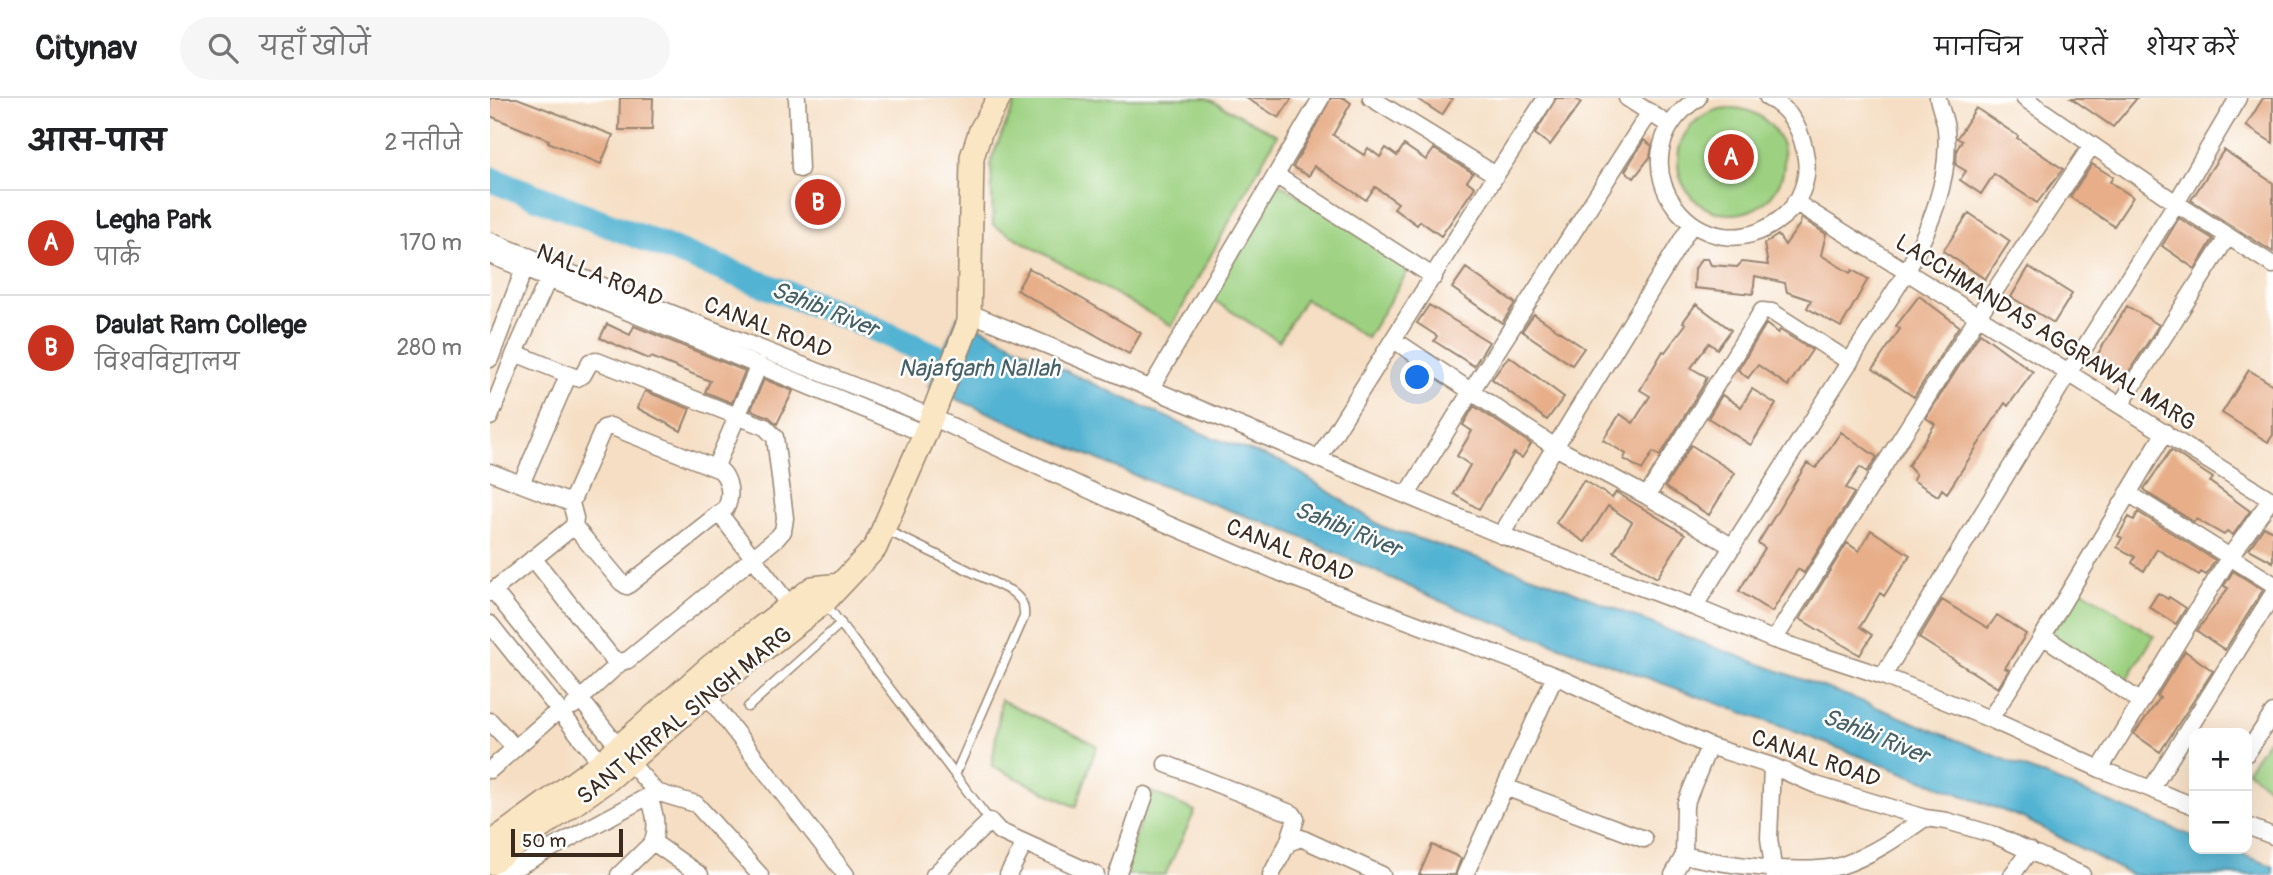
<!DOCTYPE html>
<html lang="hi">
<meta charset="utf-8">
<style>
:root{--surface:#fff;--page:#f6f6f6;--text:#202124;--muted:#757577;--line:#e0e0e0;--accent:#c8321e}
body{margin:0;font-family:Pangolin,"Playpen Sans Deva",sans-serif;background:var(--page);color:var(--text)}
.controls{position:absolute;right:21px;bottom:21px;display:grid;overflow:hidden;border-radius:14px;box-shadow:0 7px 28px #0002}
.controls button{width:63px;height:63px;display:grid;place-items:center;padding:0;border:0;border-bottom:2px solid var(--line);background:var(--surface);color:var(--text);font:35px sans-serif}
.scale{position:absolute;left:21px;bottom:18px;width:112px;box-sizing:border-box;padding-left:7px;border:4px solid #3b2a1e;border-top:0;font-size:19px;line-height:24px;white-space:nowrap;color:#3b2a1e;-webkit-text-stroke:5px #fff;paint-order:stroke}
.you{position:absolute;left:928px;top:280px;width:24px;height:24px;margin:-18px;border:5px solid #fff;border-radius:50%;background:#1a73e8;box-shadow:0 0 0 10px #1a73e833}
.badge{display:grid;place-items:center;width:46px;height:46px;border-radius:50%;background:var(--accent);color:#fff;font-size:23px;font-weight:700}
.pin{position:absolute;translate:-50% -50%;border:4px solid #fff;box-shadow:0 2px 7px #0006}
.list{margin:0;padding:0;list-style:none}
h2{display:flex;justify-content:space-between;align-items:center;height:91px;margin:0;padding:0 28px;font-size:30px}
h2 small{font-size:23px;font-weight:400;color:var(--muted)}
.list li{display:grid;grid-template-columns:46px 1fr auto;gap:21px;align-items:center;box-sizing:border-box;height:105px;padding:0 28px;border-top:2px solid var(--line)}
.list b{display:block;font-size:26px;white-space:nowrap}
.list p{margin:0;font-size:23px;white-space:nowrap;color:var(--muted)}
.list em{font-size:23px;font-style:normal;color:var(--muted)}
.icon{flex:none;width:38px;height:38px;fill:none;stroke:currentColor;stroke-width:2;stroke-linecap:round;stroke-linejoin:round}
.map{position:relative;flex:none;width:1783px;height:777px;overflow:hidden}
header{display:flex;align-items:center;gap:42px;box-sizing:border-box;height:98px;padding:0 35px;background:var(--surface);border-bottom:2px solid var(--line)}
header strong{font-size:33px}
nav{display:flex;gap:38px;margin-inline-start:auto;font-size:24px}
.search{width:490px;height:63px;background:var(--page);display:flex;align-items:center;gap:18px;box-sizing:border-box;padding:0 24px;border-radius:38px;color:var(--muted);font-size:26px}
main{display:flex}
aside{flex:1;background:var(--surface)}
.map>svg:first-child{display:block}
.green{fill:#9dd181;stroke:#6c7e50;stroke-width:2}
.water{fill:#53b3d2;stroke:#476e78;stroke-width:2}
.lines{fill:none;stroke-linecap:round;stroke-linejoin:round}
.river{stroke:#53b3d2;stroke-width:26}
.building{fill:#e7ae89}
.lane-casing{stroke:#988470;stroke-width:11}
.street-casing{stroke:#988470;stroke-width:19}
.secondary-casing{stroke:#988470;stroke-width:26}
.lane{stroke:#fff;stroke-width:8}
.street{stroke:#fff;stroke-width:16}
.secondary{stroke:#fbe6c4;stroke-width:23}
.labels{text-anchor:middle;stroke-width:5;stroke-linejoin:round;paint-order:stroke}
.street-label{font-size:23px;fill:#3b2a1e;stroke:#fff}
.water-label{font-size:24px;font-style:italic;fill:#456166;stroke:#fff}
</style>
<header>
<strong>Citynav</strong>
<div class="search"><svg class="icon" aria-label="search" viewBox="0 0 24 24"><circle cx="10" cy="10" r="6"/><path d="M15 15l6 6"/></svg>यहाँ खोजें</div>
<nav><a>मानचित्र</a><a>परतें</a><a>शेयर करें</a></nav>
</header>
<main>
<aside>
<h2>आस-पास<small>2 नतीजे</small></h2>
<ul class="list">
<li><span class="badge">A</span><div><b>Legha Park</b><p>पार्क</p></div><em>170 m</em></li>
<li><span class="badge">B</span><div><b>Daulat Ram College</b><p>विश्वविद्यालय</p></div><em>280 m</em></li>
</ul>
</aside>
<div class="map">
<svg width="1783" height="777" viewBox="0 0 1783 777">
<rect width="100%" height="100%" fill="#fff"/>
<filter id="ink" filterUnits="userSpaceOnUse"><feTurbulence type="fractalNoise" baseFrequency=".0143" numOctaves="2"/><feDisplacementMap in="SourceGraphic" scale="14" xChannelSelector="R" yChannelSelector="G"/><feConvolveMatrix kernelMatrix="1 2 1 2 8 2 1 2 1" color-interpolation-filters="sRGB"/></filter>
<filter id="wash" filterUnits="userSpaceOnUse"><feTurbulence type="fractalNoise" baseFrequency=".00686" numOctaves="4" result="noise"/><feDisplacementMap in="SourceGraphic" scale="28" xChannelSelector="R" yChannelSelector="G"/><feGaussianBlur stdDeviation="1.57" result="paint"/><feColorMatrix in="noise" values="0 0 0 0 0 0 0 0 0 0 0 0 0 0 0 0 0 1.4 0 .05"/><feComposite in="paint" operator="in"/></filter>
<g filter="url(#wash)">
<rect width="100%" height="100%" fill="#f5dec3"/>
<path class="green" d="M531 0H717L787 37 682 228 503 127 501 62 525 5Z
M1188 63a53 53 0 1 1 106 0a53 53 0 1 1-106 0Z
M787 84 921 168 877 240 815 201 789 243 717 198Z
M1589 490 1664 538 1635 585 1559 538Z
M511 602 607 647 586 709 502 668Z
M1783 635V693L1757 672Z
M659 693 705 713 675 777H634Z"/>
<path class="water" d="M468 218 582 276 718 338 795 365 893 429 1058 483 1180 533 1374 604 1704 739V751H1737L1783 768V777H1641L1535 721 1311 636 966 510 800 434 656 382 438 289Z"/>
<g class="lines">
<path class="river" d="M0 81 370 224 481 274"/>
</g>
<g id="blocks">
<path class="building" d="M0 0H27L123 37 111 66 58 44 59 42 0 18Z
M130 0H163L162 32H129Z
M756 0H802L789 20Z
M841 0H854L861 5 843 37 874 57 878 50 890 59 896 50 907 58 914 47 936 62 944 51 983 75 977 83 985 89 951 138 930 123 927 127 904 110 908 105 885 89 876 102 824 68 819 78 803 69Z
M926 0H963L952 17Z
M1066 0H1085L1091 5 1060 47 1045 36Z
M1581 0H1647L1623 29Z
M1773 0H1783V45L1756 28Z
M1486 10 1528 38 1527 40 1573 71 1547 105 1504 76 1491 96 1470 82 1476 73 1466 67 1467 51 1472 43 1467 40Z
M1154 42 1162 48 1160 59 1144 80 1135 73Z
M1734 52 1783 85V154L1701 102Z
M1602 66 1623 79 1620 84 1643 99 1624 128 1580 99Z
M1479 115 1520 143 1495 181 1453 153Z
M1311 120 1336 136 1331 157 1360 175 1362 172 1378 181 1351 229 1317 210 1321 202 1297 194 1295 185 1265 178 1263 196 1204 190 1205 171 1211 161H1218L1221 167 1247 169 1252 164 1278 167 1274 146 1288 137 1295 147 1310 126Z
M1689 120 1723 141 1705 171 1672 148Z
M1539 169 1582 196 1564 225 1521 199Z
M539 170 651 235 639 256 527 192Z
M976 170 1025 205 1012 225 962 190Z
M1429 198 1469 228 1424 299 1383 271 1410 231 1406 228Z
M1206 206 1241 232 1227 251 1219 245 1201 270 1217 279 1214 286 1170 358 1163 354 1152 372 1134 361 1136 356 1113 342 1130 316 1143 325 1160 298 1150 292 1173 253 1175 254 1196 226 1193 224Z
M939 207 999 244 984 268 944 243 947 238 927 225Z
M1637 208 1669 227 1636 278 1606 259Z
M1044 216 1094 250 1082 267 1032 233Z
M117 226 140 237 144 228 255 273 242 305 215 294 220 283 161 259 159 261 110 240Z
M1276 226 1288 235 1290 232 1322 252 1298 288 1268 267 1258 280 1248 272Z
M1490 235 1543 274 1518 308 1515 305 1457 395 1452 391 1448 398 1423 382 1426 377 1418 368 1445 326 1436 320Z
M1019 258 1074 299 1057 322 1002 281Z
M1759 272 1783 287V337L1778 344 1732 315Z
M274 281 303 293 287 326 279 319 261 312Z
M1262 291 1286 306 1261 347 1218 320 1232 297 1251 309Z
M155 293 200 311 191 333 147 310Z
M984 308 1041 346 1032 360 1024 355 989 411 964 396 980 367 967 358 982 333 973 327Z
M1351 334 1387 359 1377 374 1370 369 1356 390 1364 395 1314 475 1308 471 1282 514 1249 493 1275 450 1268 445 1317 365 1326 370Z
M1201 347 1245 375 1219 417 1175 389Z
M1681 352 1723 380 1720 384 1760 413 1743 437 1737 433 1734 437 1706 421 1704 424 1659 396 1654 391Z
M1094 382 1122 400 1126 394 1195 436 1167 480 1124 454 1142 424 1118 408 1095 444 1066 425Z
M1648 414 1725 462 1716 477 1711 474 1709 477 1667 451 1654 473 1642 465 1645 459 1627 449 1632 440 1628 438 1639 419 1644 422Z
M1774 429 1783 433V464L1759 451Z
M1381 432 1420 457 1394 498 1390 495 1370 529 1382 537 1370 557 1310 521 1357 445 1369 453Z
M1743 473 1773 492 1735 552 1707 533 1738 490 1734 488Z
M1668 495 1678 501 1679 499 1696 510 1686 526 1659 509Z
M1452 502 1498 530 1507 517 1536 536 1515 570 1519 572 1508 590 1429 540Z
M1695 553 1723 573 1670 654 1644 636 1670 600 1667 598Z
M942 747 971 760 965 777H929Z"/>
</g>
</g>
<g filter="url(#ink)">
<use href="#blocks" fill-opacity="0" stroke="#988470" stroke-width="2"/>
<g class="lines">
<defs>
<path id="lane" d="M396 432 521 493C531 501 535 506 534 519L465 677
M335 505 500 723
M258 609 351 525"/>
<path id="street" d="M307 0 310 71
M881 0 1006 77
M1137 0 1179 27
M1208 0C1115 62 1211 188 1294 118 1310 105 1319 81 1316 61 1313 36 1302 11 1278 0
M1448 0C1450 10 1455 21 1456 31 1461 83 1439 131 1416 175L1204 509 1284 542 1393 578 1500 621 1610 671 1704 708
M1748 0 1686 105 1783 167
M787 78 944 179
M1305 104 1783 403
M0 143 442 319 621 402 796 477 1065 578 1219 648 1282 668 1326 687 1435 720 1457 723 1505 737 1592 777
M0 157 435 336
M480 215 1011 437 1201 127
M904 242 1065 349 1157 398 1243 449
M25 255 87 280 93 277 100 264 107 263 275 329 285 339 295 420 293 433 287 440 138 562 131 564 122 560 43 460
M0 261 34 171
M661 290 831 0
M1631 306 1738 138
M0 319 25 255 58 181
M829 360 1006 77 1056 0
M225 370 269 267
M0 374 81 405 85 420 84 428 131 484 137 488 236 410C242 398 240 381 230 372L120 328 114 330 111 336 81 405
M31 386 78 278
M1638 395 1783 486
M917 397 980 295 1160 14
M1157 398 1272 213 1282 214 1360 264
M229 415 300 508
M1011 437 1204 509
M3 492 135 657
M0 495 84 428
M0 526 116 671
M1553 538 1651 604
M1284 542 1488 218 1602 47
M1393 578 1579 274 1686 105 1534 0
M216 596 356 777
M83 608 131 564
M1500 621 1551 541 1675 334
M0 623 25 650
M1757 655 1783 615
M139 663 166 694 206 706 270 777
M676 666 803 716 806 721 798 745 781 777
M1282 668 1279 740 1284 777
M1610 671 1739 460 1781 401
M0 672 69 612
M1015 689 1154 741
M1661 691 1783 496
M158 698C165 714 168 727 163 744L210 777
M1757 728 1783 738
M798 745 811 740 892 777
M1194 757C1235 767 1309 777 1350 768 1381 758 1409 738 1435 720
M12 777 166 694
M129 777 163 744
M444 777 500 723 509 733 520 738 606 777
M518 777 535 745
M627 777 655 697
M975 777 1065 578
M1183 777 1194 757 1195 707 1219 648
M1522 777 1540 752"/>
<path id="secondary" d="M0 746 111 665 221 568 323 490 350 487
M0 765 119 681 216 596 334 504 385 450 435 336 479 224 482 59 491 32 509 0"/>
</defs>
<use href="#lane" class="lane-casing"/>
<use href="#street" class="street-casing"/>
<use href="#secondary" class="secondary-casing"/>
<use href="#lane" class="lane"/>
<use href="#street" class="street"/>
<use href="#secondary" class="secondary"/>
</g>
</g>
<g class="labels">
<g class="street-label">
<text transform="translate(110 177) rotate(22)" y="8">NALLA ROAD</text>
<text transform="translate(278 229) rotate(21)" y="8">CANAL ROAD</text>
<text transform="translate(1556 234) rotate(32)" y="8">LACCHMANDAS AGGRAWAL MARG</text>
<text transform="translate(800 452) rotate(22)" y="8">CANAL ROAD</text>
<text transform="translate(194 617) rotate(-39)" y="8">SANT KIRPAL SINGH MARG</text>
<text transform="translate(1326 660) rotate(19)" y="8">CANAL ROAD</text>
</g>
<g class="water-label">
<text transform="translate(335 211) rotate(22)" y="8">Sahibi River</text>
<text x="489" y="278">Najafgarh Nallah</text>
<text transform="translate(858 431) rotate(22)" y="8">Sahibi River</text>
<text transform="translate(1386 638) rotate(22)" y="8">Sahibi River</text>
</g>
</g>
</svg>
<div class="controls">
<button>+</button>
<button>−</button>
</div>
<div class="scale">50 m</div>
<div class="you"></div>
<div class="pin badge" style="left:1241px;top:59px">A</div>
<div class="pin badge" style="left:328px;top:104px">B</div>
</div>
</main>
